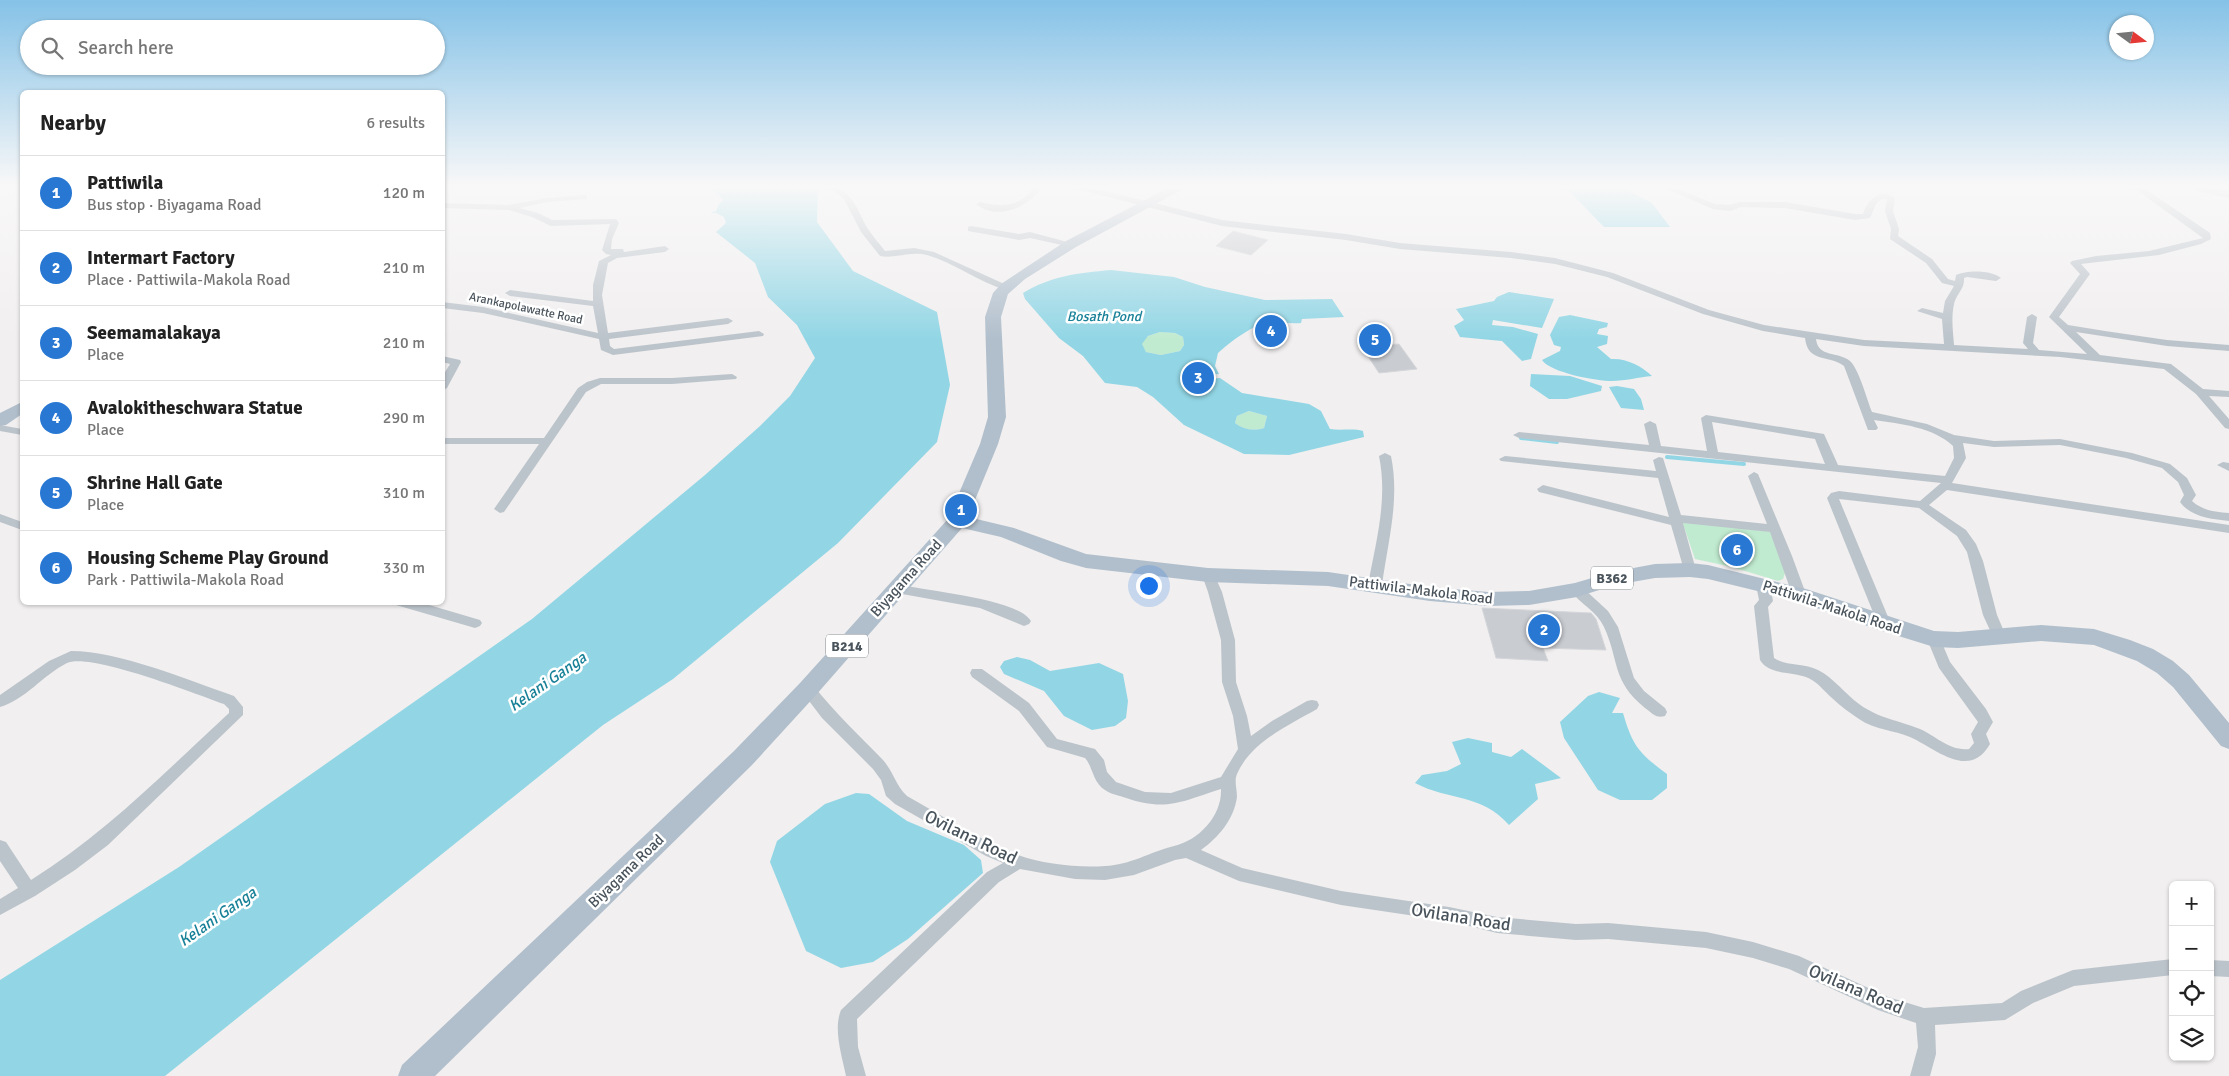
<!DOCTYPE html>
<meta charset="utf-8">
<style>
:root{--surface:#fff;--page:#f2f2f2;--text:#222;--muted:#767676;--line:#e0e0e0;--accent:#2878d3}
body{margin:0;font-family:Signika,sans-serif;background:var(--page);color:var(--text)}
.controls{position:absolute;right:15px;bottom:15px;display:grid;overflow:hidden;border-radius:8px;box-shadow:0 1px 4px #0004}
.controls button{width:45px;height:45px;display:grid;place-items:center;padding:0;border:0;border-bottom:1px solid var(--line);background:var(--surface);color:var(--text);font:25px sans-serif}
.compass{position:absolute;left:2109px;top:15px;width:45px;height:45px;border-radius:50%;background:var(--surface);box-shadow:0 1px 4px #0004;rotate:105deg}
.you{position:absolute;left:1148px;top:585px;width:18px;height:18px;margin:-12px;border:4px solid #fff;border-radius:50%;background:#1a73e8;box-shadow:0 0 0 8px #1a73e833}
.badge{display:grid;place-items:center;width:32px;height:32px;border-radius:50%;background:var(--accent);color:#fff;font-size:16px;font-weight:700}
.pin{position:absolute;translate:-50% -50%;border:2px solid #fff;box-shadow:0 1px 5px #0006}
.list{margin:0;padding:0;list-style:none}
h2{display:flex;justify-content:space-between;align-items:center;height:65px;margin:0;padding:0 20px;font-size:21px}
h2 small{font-size:16px;font-weight:400;color:var(--muted)}
.list li{display:grid;grid-template-columns:32px 1fr auto;gap:15px;align-items:center;box-sizing:border-box;height:75px;padding:0 20px;border-top:1px solid var(--line)}
.list b{display:block;font-size:19px;white-space:nowrap}
.list p{margin:0;font-size:16px;white-space:nowrap;color:var(--muted)}
.list em{font-size:16px;font-style:normal;color:var(--muted)}
.icon{flex:none;width:28px;height:28px;fill:none;stroke:currentColor;stroke-width:2;stroke-linecap:round;stroke-linejoin:round}
.map{position:relative;flex:none;width:2229px;height:1076px;overflow:hidden}
.search{position:absolute;background:var(--surface);box-shadow:0 1px 4px #0004;left:20px;top:20px;width:425px;height:55px;display:flex;align-items:center;gap:12px;box-sizing:border-box;padding:0 18px;border-radius:28px;color:var(--muted);font-size:19px}
.panel{position:absolute;background:var(--surface);box-shadow:0 1px 4px #0004;left:20px;top:90px;width:425px;height:515px;border-radius:8px}
.map>svg:first-child{display:block}
.green{fill:#c1ebd0}
.water{fill:#92d6e5;fill-rule:evenodd}
.lines{fill:none;stroke-linecap:round;stroke-linejoin:round}
.stream{stroke:#92d6e5;stroke-width:4}
.building{fill:#c9ccd1;stroke:#d4d6da}
.street{fill:#bcc4cb;fill-rule:evenodd}
.secondary{fill:#bcc6cf;fill-rule:evenodd}
.primary{fill:#b1bfcc;fill-rule:evenodd}
.labels{text-anchor:middle;stroke-width:5;stroke-linejoin:round;paint-order:stroke}
.far-street-label{font-size:12px;fill:#49535b;stroke:#fff}
.far-water-label{font-size:14px;font-style:italic;fill:#188198;stroke:#fff}
.shield{fill:#fff;stroke:#80878c;stroke-width:1}
.shield-label{font-size:14px;font-weight:bold;fill:#49535b}
.street-label{font-size:15px;fill:#49535b;stroke:#fff}
.water-label{font-size:16px;font-style:italic;fill:#188198;stroke:#fff}
.near-street-label{font-size:18px;fill:#49535b;stroke:#fff}
</style>
<div class="map">
<svg width="2229" height="1076" viewBox="0 0 2229 1076">
<rect width="100%" height="100%" fill="#f1efef"/>
<path class="green" d="M1160 332 1175 333 1183 337 1184 345 1180 351 1161 355 1146 352 1141 344 1148 336Z
M1249 411 1267 416 1264 428C1253 431 1244 430 1235 423L1237 416Z
M1682 521 1772 532 1786 570 1783 579 1778 581 1732 567 1695 559Z"/>
<path class="water" d="M712 188H818L817 222 853 271 937 312 950 385 937 442 838 543 673 679 603 725 165 1076H0V980L179 867 532 619 705 475 760 426 790 396 815 358 797 325 768 297 755 263 716 232 726 223 724 217 716 213H710L716 211 719 204 723 200Z
M1566 188H1624L1652 203 1670 227H1604Z
M1111 270 1174 277 1205 287 1265 300 1332 299 1344 317 1302 319 1301 323C1291 324 1282 322 1273 322 1254 323 1232 341 1218 353L1215 366 1219 374 1207 375 1205 371 1181 373 1187 386 1210 383 1208 379 1220 378 1242 393 1309 404 1321 411 1330 429C1341 431 1353 428 1363 431L1364 437 1289 455 1244 454 1184 425 1153 397 1137 387 1105 383 1083 356 1059 338 1025 299 1023 293C1051 276 1078 273 1111 270ZM1160 332 1175 333 1183 337 1184 345 1180 351 1161 355 1146 352 1142 344 1148 336ZM1249 411 1267 416 1264 428C1254 431 1244 430 1235 423L1237 416Z
M1509 292 1554 299 1542 328 1493 320 1492 325 1513 327 1538 334 1531 359 1522 361 1502 341 1460 337 1454 326 1464 320 1456 309 1494 301 1497 297Z
M1570 315 1608 323 1607 327 1599 329 1597 334 1608 336 1607 344 1597 347 1611 359C1626 358 1642 366 1652 376 1639 377 1625 381 1612 381 1597 381 1551 373 1542 360L1560 351 1561 347 1554 345 1550 335 1559 317Z
M1531 374 1570 376 1602 386 1601 391 1567 399H1549L1530 386Z
M1617 386 1634 389 1641 399 1644 410 1621 408 1609 387Z
M1017 657 1030 660 1050 671 1099 663 1123 674 1128 701 1126 718 1115 726 1092 730 1064 716 1044 691 1004 674 1000 667 1004 661Z
M1599 692 1620 698 1612 713H1623C1633 747 1639 753 1667 774V788L1652 800H1620L1598 790 1564 738 1560 722 1588 696Z
M1468 738 1492 743V752L1511 757 1522 749 1561 778 1535 784 1538 799 1509 825C1481 793 1449 801 1415 783L1422 775 1447 771 1461 764 1452 742Z
M856 793 869 794 907 821 964 845 981 860 983 873 908 939 873 962 841 968 806 951 770 862 777 841 825 804Z"/>
<g class="lines">
<path class="stream" d="M1521 438 1557 442
M1667 457 1744 464"/>
</g>
<path class="building" d="M1233 231 1268 240 1251 255 1216 246Z
M1379 336 1385 345 1399 344 1417 369 1379 373 1362 347 1374 346 1368 337Z
M1482 608 1591 613 1596 619 1606 650 1543 648 1548 661 1496 658Z"/>
<g class="lines">
<path class="street" d="M830 188C853 188 858 213 868 229 873 237 880 244 885 251L914 248 934 252 1011 287 1006 290C978 282 955 263 927 255 910 251 895 259 880 256L861 232 844 199Z
M1033 188H1041C1027 208 998 221 976 204L980 202C1002 207 1018 208 1033 188Z
M1073 188H1090L1151 202 1222 220 1346 234 1400 243 1511 252 1555 258 1613 273 1709 310 1764 325 1864 340 1944 344 1942 319 1917 311 1922 308 1943 313 1945 301 1954 286 1942 283 1926 263 1890 239 1891 229 1885 211 1887 199H1882L1876 204 1870 218 1855 220 1785 208 1741 207 1730 211 1713 209 1664 188H1676L1715 204 1729 205 1740 202H1785L1855 214H1863C1868 199 1880 187 1895 198L1893 211 1899 229 1898 236 1932 259 1948 279 1955 281 1956 275C1967 270 1991 270 2001 278L1996 281 1967 277 1964 278C1965 289 1956 294 1954 304 1951 318 1953 331 1954 345L2028 349 2023 343 2027 317 2032 314 2037 317 2033 343 2039 350 2087 354 2049 317 2080 274 2070 263 2072 261 2096 256 2149 251 2203 238 2134 188H2144L2210 233 2211 239 2201 244 2159 255 2081 264 2090 274 2059 317 2068 325 2105 331 2167 340 2229 345V351L2167 346 2076 332 2100 355 2171 364 2203 389 2229 391V397L2209 396 2229 419V429L2225 428 2196 394 2164 369 2060 357 1864 346 1816 339C1818 358 1838 351 1850 361 1859 369 1867 400 1872 412L1927 424 1954 435 1994 441 2060 439 2132 453 2170 464 2187 478 2196 495 2192 501C2203 511 2216 512 2229 513V521C2211 519 2191 517 2180 502L2184 495 2178 482 2162 468 2126 458 2060 445 1994 447 1963 443 1966 458 1952 483 2229 525V533L1947 490 1929 505 1966 530 1976 544 1983 561 1997 615 2006 636 2004 639H1994L1983 615 1967 552 1957 536 1919 508 1839 499 1891 624 1889 627H1879L1827 498 1831 493 1839 491 1920 501 1941 483 1519 438 1513 435 1519 432 1649 445 1644 424 1650 421 1656 424 1661 446 1707 451 1701 418 1706 415 1824 434 1838 465 1945 476 1954 458 1953 446C1933 427 1901 424 1874 420L1878 428 1876 430H1868L1844 366C1829 354 1808 364 1805 338L1763 331 1703 314 1607 277 1555 264 1511 258 1400 249 1346 240 1222 226ZM1712 422 1815 439 1825 464 1718 452Z
M584 195H587V199L547 202 519 208 538 213 552 220 616 219 619 223 612 239 611 249H623L624 252 665 246 669 249 665 252 617 258 608 263 602 295 608 333 728 318 733 321 728 324 609 339 610 346 614 349 759 331 764 334 763 336 613 355 601 350 599 339 483 313 442 308V302L483 307 598 333 593 306 510 296 505 293 510 290 593 301V285L599 261 611 255 606 254 602 250 610 224 551 226 532 217 509 210 442 208V203L508 205 547 198Z
M971 226 1019 234 1030 232 1075 244 1071 247 1030 238 1019 240 968 231V227Z
M442 356 460 360 461 362 447 388 442 391V377L450 364 442 362Z
M732 374 737 377 736 379 672 384H601L586 392 504 512 500 513 494 509 539 444H442V438H544L578 388 587 382 600 378H672Z
M0 425 22 429V435L0 431Z
M1385 453 1391 456C1400 500 1388 541 1382 585L1375 589 1368 585C1376 541 1388 500 1379 456Z
M1505 456 1656 471 1653 460 1659 457 1663 458 1681 515 1767 524 1748 476 1754 472 1758 474 1792 556 1806 594 1799 598 1792 594 1770 532 1683 523 1696 570 1690 574 1684 570 1671 525 1539 492 1537 489 1543 485 1669 517 1658 478 1501 461 1499 459Z
M2223 462 2229 463V471L2217 465Z
M0 514 22 522V530L0 522Z
M1208 571 1213 572 1222 592 1235 640 1236 682 1247 716 1251 736 1272 721 1307 701 1312 700 1317 701 1319 705 1317 709C1289 725 1251 742 1237 774 1234 781 1237 789 1237 797 1234 819 1219 837 1201 850L1242 868 1341 891 1449 907 1497 917 1576 924 1608 923 1706 932 1753 942 1799 956 1888 997 1924 1008 2002 1003 2021 991 2073 970 2173 959V975L2074 986 2033 1003 2005 1020 1935 1025 1936 1054 1930 1076H1910L1918 1047 1916 1023 1878 1010 1789 969 1753 958 1706 948 1608 939 1576 940 1497 933 1449 921 1341 905 1239 881 1186 858 1175 860 1134 875 1105 880 1075 879 1020 869 999 882 857 1019 858 1047 866 1076H846C842 1056 833 1029 841 1010L987 872 1003 863 986 856 895 804 886 796 881 780 873 769 822 718 803 693 801 689 803 685H813C835 713 859 735 883 760 893 771 896 786 907 796 943 816 979 840 1018 855 1043 864 1078 868 1105 866 1130 865 1150 852 1174 846 1199 840 1222 816 1221 789 1180 802 1166 812 1123 797 1118 795 1110 794 1105 790 1093 783 1093 767 1085 758L1047 747 1019 711 972 677 970 673 972 669H982L1029 703 1057 739 1095 749 1104 760 1107 772 1116 782 1145 792 1171 793 1221 777 1238 749 1233 716 1222 682 1221 640 1208 592 1202 575Z
M1763 581 1770 585 1773 601 1768 607 1774 658C1786 666 1804 663 1818 670 1834 678 1845 694 1859 704 1880 719 1898 720 1920 729 1936 736 1949 751 1969 749L1974 743 1971 734 1978 722 1939 668 1927 639 1929 636H1939L1950 662 1986 709 1993 722 1986 734 1990 744C1969 781 1935 748 1910 737 1894 730 1875 730 1859 719 1850 713 1840 706 1832 698 1825 692 1820 685 1812 680 1797 670 1770 677 1760 660L1754 606 1759 600 1756 585Z
M897 584C924 591 1017 598 1031 621L1029 624 1024 626 980 608 902 594 892 591 890 588Z
M1577 586 1582 587 1608 611 1618 627 1634 678 1644 691 1665 708 1667 712 1665 716C1656 719 1652 713 1645 708 1611 680 1620 662 1604 627 1597 611 1580 604 1570 590Z
M395 602H419L480 620 482 623 480 626 475 628 396 605Z
M71 651C119 651 188 680 234 696L243 707V715L108 845 75 870 35 896 0 915V899L18 888 0 861V840L6 842 31 880C105 834 165 772 229 713V709L224 704C196 694 90 652 67 663 43 675 25 700 0 707V695L49 661Z
M2210 960 2229 961V977L2210 976Z"/>
<path class="secondary" d="M2195 188 2229 190V198L2197 191Z"/>
<path class="primary" d="M1168 188H1185L1076 247 1025 279 1008 294 1001 317 1006 417 998 444 968 517 1014 528 1086 554 1208 568 1328 572 1430 587 1488 592 1529 591 1575 583 1612 572 1655 564 1690 563 1708 565 1806 589 1934 631 1958 632 2041 625 2094 629 2130 640 2153 649 2173 661 2189 675 2229 723V749L2221 746 2173 687 2157 673 2137 661 2094 645 2041 641 1958 648 1934 647 1876 629 1794 600 1708 579 1690 577 1655 578 1615 585 1577 597 1529 605 1488 606 1430 601 1328 586 1208 582 1086 568 1061 561 1001 537 962 528 816 695 752 765 435 1076H398L402 1065 734 751 800 683 948 519 980 444 988 417 985 317 993 293 1001 284 1066 241Z
M22 402V414L6 425 0 426V413Z"/>
</g>
<linearGradient id="sky" x2="0" y2="1"><stop stop-color="#85c2e7"/><stop offset="0.55" stop-color="#f9f8f8"/><stop offset="1" stop-color="#f9f8f8" stop-opacity="0"/></linearGradient>
<rect width="2229" height="339" fill="url(#sky)"/>
<g class="labels">
<g class="far-street-label">
<text transform="translate(526 308) rotate(12)" y="4">Arankapolawatte Road</text>
</g>
<g class="far-water-label">
<text x="1104" y="321">Bosath Pond</text>
</g>
<g class="shield">
<rect x="1591" y="566.5" width="42" height="23" rx="4"/>
<rect x="826" y="634.5" width="42" height="23" rx="4"/>
</g>
<g class="shield-label">
<text x="1612" y="583">B362</text>
<text x="847" y="651">B214</text>
</g>
<g class="street-label">
<text transform="translate(906 578) rotate(-48)" y="5">Biyagama Road</text>
<text transform="translate(1421 590) rotate(7)" y="5">Pattiwila-Makola Road</text>
<text transform="translate(1832 607) rotate(18)" y="5">Pattiwila-Makola Road</text>
<text transform="translate(626 871) rotate(-44)" y="5">Biyagama Road</text>
</g>
<g class="water-label">
<text transform="translate(547 681) rotate(-35)" y="6">Kelani Ganga</text>
<text transform="translate(217 916) rotate(-35)" y="6">Kelani Ganga</text>
</g>
<g class="near-street-label">
<text transform="translate(971 837) rotate(26)" y="6">Ovilana Road</text>
<text transform="translate(1461 917) rotate(9)" y="6">Ovilana Road</text>
<text transform="translate(1856 989) rotate(23)" y="6">Ovilana Road</text>
</g>
</g>
</svg>
<div class="controls">
<button>+</button>
<button>−</button>
<button><svg class="icon" aria-label="locate" viewBox="0 0 24 24"><circle cx="12" cy="12" r="6"/><path d="M12 2v4M12 18v4M2 12h4M18 12h4"/></svg></button>
<button><svg class="icon" aria-label="layers" viewBox="0 0 24 24"><path d="M12 4l9 5-9 5-9-5zM3 14l9 5 9-5"/></svg></button>
</div>
<svg class="compass" viewBox="-18 -18 36 36"><path d="M0-13l5 13h-10z" fill="#e53935"/><path d="M0 13l5-13h-10z" fill="#767676"/></svg>
<div class="you"></div>
<div class="pin badge" style="left:961px;top:510px">1</div>
<div class="pin badge" style="left:1544px;top:630px">2</div>
<div class="pin badge" style="left:1198px;top:378px">3</div>
<div class="pin badge" style="left:1271px;top:331px">4</div>
<div class="pin badge" style="left:1375px;top:340px">5</div>
<div class="pin badge" style="left:1737px;top:550px">6</div>
<div class="search"><svg class="icon" aria-label="search" viewBox="0 0 24 24"><circle cx="10" cy="10" r="6"/><path d="M15 15l6 6"/></svg>Search here</div>
<section class="panel">
<h2>Nearby<small>6 results</small></h2>
<ul class="list">
<li><span class="badge">1</span><div><b>Pattiwila</b><p>Bus stop · Biyagama Road</p></div><em>120 m</em></li>
<li><span class="badge">2</span><div><b>Intermart Factory</b><p>Place · Pattiwila-Makola Road</p></div><em>210 m</em></li>
<li><span class="badge">3</span><div><b>Seemamalakaya</b><p>Place</p></div><em>210 m</em></li>
<li><span class="badge">4</span><div><b>Avalokitheschwara Statue</b><p>Place</p></div><em>290 m</em></li>
<li><span class="badge">5</span><div><b>Shrine Hall Gate</b><p>Place</p></div><em>310 m</em></li>
<li><span class="badge">6</span><div><b>Housing Scheme Play Ground</b><p>Park · Pattiwila-Makola Road</p></div><em>330 m</em></li>
</ul>
</section>
</div>
